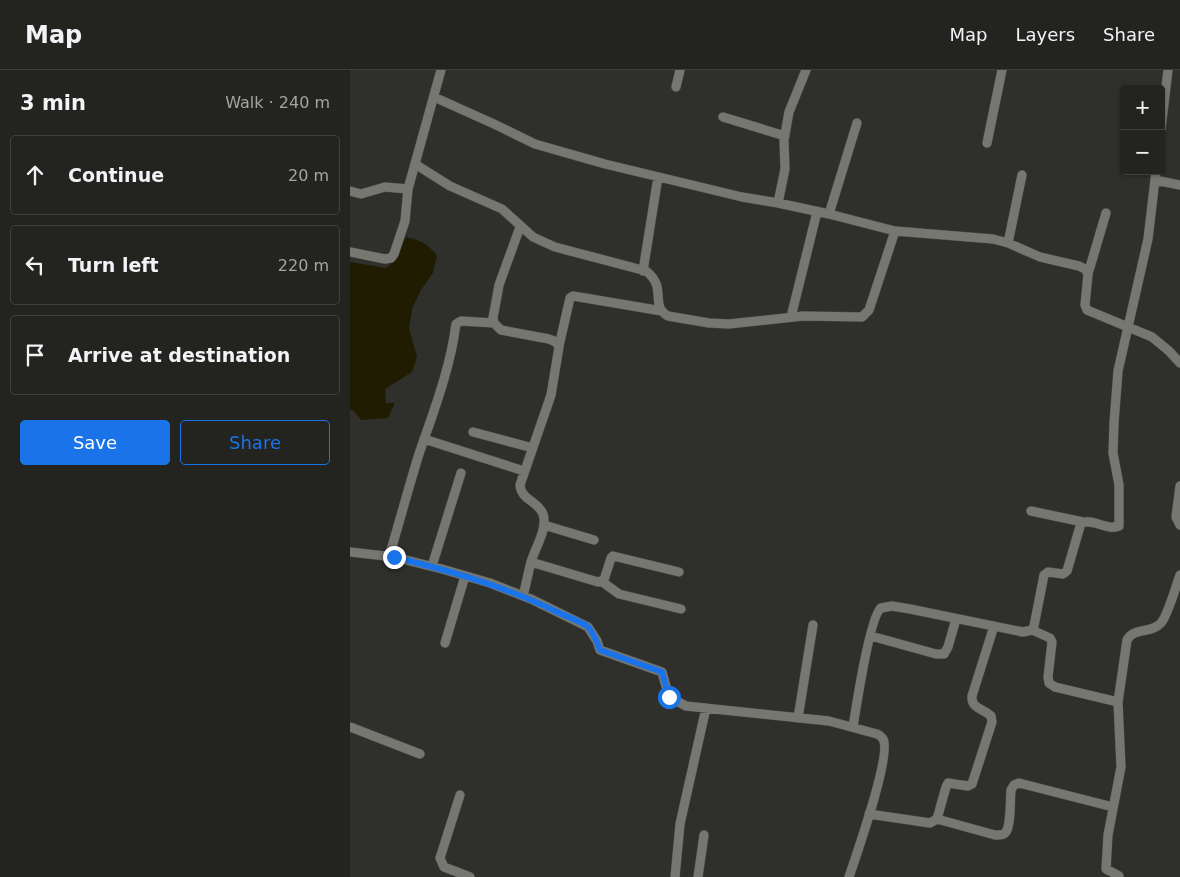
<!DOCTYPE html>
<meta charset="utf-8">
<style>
:root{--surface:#232320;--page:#2f2f2d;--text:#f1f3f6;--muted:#a3a4a5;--line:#40403e;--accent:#1a73e8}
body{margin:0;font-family:"DejaVu Sans",sans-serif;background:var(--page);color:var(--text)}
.controls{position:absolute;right:15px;top:15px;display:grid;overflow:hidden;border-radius:5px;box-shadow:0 1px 4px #0004}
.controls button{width:45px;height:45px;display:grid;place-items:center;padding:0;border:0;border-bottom:1px solid var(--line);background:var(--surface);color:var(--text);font:25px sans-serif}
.stop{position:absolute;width:15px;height:15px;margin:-11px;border:4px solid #1a73e8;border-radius:50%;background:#fff}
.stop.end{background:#1a73e8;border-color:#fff;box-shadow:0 1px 5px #0008}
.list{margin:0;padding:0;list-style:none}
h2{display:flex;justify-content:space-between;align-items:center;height:65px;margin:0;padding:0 20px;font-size:21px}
h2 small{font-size:16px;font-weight:400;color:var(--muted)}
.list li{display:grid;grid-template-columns:32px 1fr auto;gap:15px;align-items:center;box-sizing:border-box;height:80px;margin:0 10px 10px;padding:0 10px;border:1px solid var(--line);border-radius:5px}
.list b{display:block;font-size:19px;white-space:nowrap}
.list em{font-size:16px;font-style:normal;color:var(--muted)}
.actions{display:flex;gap:10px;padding:15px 20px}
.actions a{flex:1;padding:11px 0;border:1px solid var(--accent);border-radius:5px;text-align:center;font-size:18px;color:var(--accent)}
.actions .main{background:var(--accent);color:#fff}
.icon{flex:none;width:28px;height:28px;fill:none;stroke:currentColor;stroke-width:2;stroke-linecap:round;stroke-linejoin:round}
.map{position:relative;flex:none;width:830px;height:807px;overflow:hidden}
header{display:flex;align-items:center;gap:30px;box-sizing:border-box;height:70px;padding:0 25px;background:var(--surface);border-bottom:1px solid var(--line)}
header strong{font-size:24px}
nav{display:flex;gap:28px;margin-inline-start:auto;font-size:18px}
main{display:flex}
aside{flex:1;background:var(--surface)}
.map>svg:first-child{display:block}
.water{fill:#1f1c02}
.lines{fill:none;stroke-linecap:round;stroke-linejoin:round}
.minor-casing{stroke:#4b4b47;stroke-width:10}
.minor{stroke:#777772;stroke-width:9}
.route{stroke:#1a73e8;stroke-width:6}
</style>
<header>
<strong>Map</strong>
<nav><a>Map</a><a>Layers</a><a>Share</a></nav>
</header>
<main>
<aside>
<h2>3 min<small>Walk · 240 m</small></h2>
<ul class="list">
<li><svg class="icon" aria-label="ahead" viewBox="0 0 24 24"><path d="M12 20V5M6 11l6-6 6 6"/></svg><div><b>Continue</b></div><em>20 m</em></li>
<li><svg class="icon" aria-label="left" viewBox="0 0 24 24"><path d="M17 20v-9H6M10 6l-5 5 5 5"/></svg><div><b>Turn left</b></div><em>220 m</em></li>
<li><svg class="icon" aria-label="arrive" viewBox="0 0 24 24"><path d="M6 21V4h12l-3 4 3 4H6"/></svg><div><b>Arrive at destination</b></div></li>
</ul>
<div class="actions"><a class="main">Save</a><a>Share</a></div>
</aside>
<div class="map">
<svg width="830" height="807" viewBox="0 0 830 807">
<rect width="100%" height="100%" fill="#2f2f2b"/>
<path class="water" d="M56 167C70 170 79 174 87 186L83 203 71 220 62 239 59 258 67 287 62 302 35 319 36 333H45L38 348 11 350 3 340H0V192L36 198 44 191Z"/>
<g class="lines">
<defs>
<path id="minor" d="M326 17 330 0
M84 27 144 54 185 74 255 94 392 127 428 133 479 144 545 161 643 169 658 173 690 187 729 196 735 199 738 204 735 235 737 240 802 267 819 281 830 293
M373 47 435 66
M811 59 818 0
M637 73 652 0
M65 94 100 116 152 139 183 167 205 177 296 201C318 218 299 235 318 246L359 253 379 254 453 246 512 247 519 240 545 161
M805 110 830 115
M0 121 11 124 35 117 58 119
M428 133 435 99 434 70 439 42 456 0
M479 144 507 53
M170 157 149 215 143 248 144 253 151 260 199 269 206 272 209 277 201 325 170 415C171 430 188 431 193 444 198 459 185 478 181 492 178 503 176 515 173 526
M658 173 672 105
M0 182 35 189 41 188 44 184 55 151 58 119 91 0
M293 201 308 107
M738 204 756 143
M441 247 467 142
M209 276 220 228 223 226 312 241
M123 362 183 378
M74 369 174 401
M830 416 826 447 830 455
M681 441 733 452
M194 455 244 470
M0 482 44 487 92 499 140 513 181 529 238 557 247 571 250 580 312 602 319 627 336 636 479 651 527 664C528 664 533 668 533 669 542 684 506 786 499 807
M39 487C49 453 58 420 68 387 83 343 100 300 106 254L111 251 144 253
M181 492 248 512 254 510 261 488 263 486 329 502
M82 496 111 403
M251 511 269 524 331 539
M682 560 700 568 702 572 698 607 699 613 705 617 768 632
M521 566 586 584H594L598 577 606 549
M95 573 115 506
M448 648 463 555
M0 657 70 684
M503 657C506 638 520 546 531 538L542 536 560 539 673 562 682 560 684 556 694 505 698 502 713 504 717 501 731 453C743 448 757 461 769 456V415L763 383 764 353 768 301 798 169 806 101
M110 725 90 788 94 797 120 807
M519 744 580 753 587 749 596 717 598 713 618 716 622 714 642 652 641 646C633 638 621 639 622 626L644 556
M587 749 645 765C649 765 653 766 656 762 661 755 660 730 661 720L664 715 669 713 763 737
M769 806 756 799 758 765 771 697 768 632 777 570C784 557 801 564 811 553 818 545 826 516 830 505
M325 807 330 754 356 638
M348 807 354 765"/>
</defs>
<use href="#minor" class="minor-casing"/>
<use href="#minor" class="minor"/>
</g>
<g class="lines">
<path class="route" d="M44 487C100 501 154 516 205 541 215 546 228 550 237 556 243 561 247 572 250 580L312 602 319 627"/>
</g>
</svg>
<div class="controls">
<button>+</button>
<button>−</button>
</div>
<div class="stop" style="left:319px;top:627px"></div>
<div class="stop end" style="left:44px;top:487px"></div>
</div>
</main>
